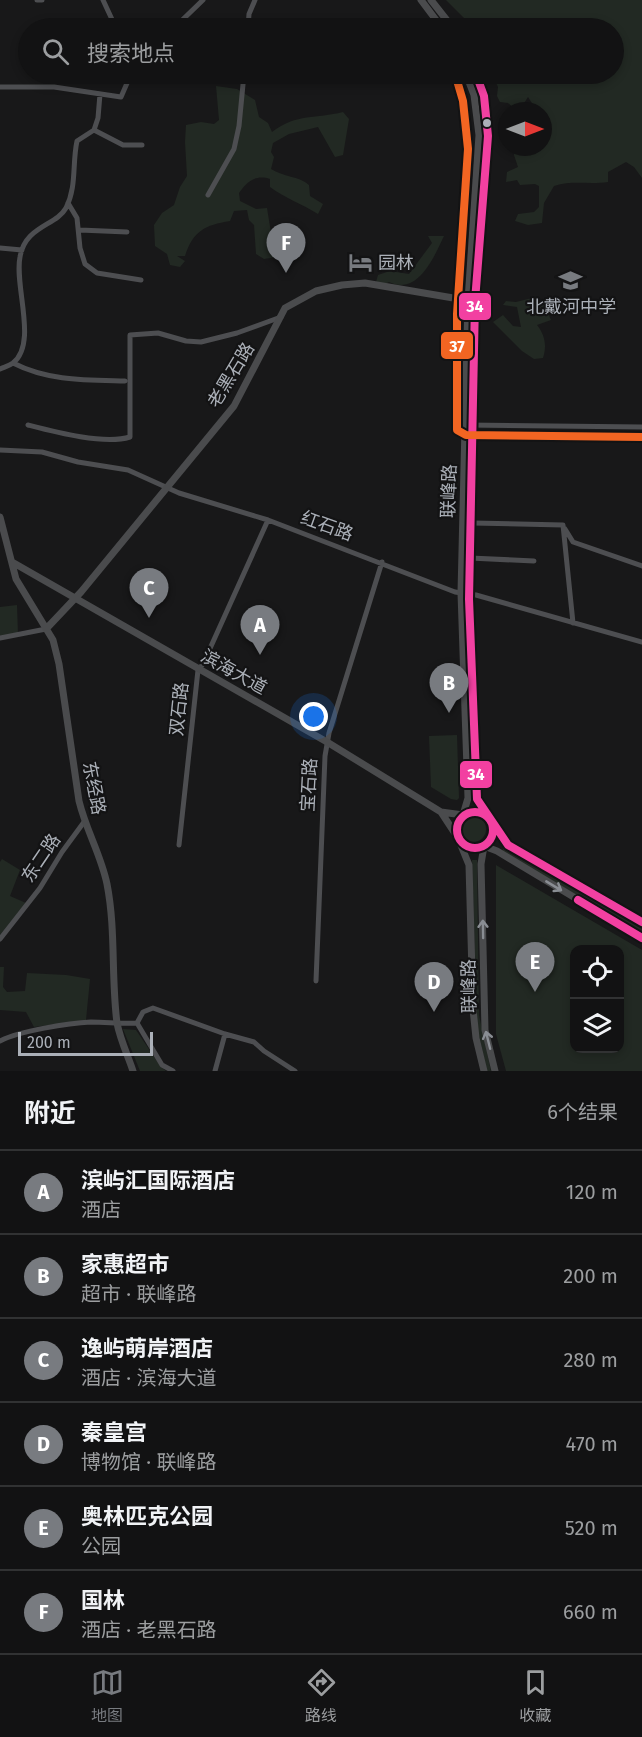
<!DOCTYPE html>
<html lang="zh">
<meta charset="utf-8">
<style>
:root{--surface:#121213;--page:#1b1b1c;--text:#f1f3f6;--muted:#9c9ea0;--line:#313233;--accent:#787b80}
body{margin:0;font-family:"Fira Sans","Noto Sans SC",sans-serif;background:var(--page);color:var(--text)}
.controls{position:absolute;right:18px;bottom:18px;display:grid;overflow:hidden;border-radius:12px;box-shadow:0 3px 9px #0003}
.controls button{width:54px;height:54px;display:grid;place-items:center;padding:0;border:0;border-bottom:2px solid var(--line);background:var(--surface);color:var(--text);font:30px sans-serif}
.compass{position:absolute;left:498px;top:102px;width:54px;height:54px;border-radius:50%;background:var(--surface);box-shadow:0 3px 9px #0003;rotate:90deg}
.scale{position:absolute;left:18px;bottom:15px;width:135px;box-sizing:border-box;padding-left:6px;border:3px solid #abb0b8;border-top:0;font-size:16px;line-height:21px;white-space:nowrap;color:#abb0b8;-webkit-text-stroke:4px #131314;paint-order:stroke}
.you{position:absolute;left:314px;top:717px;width:21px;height:21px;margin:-15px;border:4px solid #fff;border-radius:50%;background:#1a73e8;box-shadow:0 0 0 9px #1a73e833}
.badge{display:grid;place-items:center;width:39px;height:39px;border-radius:50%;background:var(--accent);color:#fff;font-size:20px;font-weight:700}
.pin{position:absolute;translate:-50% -50px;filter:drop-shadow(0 2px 3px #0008)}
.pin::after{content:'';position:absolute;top:32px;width:21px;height:18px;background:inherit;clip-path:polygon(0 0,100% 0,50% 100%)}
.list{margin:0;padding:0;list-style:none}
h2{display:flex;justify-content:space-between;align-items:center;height:78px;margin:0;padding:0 24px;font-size:26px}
h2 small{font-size:20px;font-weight:400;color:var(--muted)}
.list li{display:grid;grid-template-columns:39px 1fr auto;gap:18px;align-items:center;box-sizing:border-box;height:84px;padding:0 24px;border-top:2px solid var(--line)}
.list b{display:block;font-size:22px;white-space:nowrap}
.list p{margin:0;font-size:20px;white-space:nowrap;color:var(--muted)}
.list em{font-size:20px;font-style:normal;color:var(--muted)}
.icon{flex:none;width:33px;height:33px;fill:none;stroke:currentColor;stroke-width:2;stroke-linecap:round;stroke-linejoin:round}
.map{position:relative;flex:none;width:642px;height:1071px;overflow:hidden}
.search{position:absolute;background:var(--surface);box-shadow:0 3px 9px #0003;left:18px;right:18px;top:18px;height:66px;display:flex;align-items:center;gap:15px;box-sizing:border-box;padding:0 21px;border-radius:33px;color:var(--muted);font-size:22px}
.sheet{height:582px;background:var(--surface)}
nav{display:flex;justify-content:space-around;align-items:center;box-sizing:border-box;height:84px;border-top:2px solid var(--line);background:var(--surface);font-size:16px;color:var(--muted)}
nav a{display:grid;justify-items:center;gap:3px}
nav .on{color:var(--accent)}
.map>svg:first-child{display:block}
.green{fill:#222923;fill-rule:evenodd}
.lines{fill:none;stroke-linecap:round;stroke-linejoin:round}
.minor{stroke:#4d4e51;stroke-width:5}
.major{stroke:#4a4b4d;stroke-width:7}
.bus-1-casing{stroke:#131314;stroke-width:12}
.bus-2-casing{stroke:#131314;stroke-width:12}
.bus-1{stroke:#f240a1;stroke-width:8}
.bus-2{stroke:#f26522;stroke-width:8}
.oneway{stroke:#898d93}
.bus-dot{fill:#abb0b8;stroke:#131314;stroke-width:2}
.labels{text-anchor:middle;stroke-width:4.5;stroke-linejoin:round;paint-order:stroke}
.poi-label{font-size:18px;fill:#abb0b8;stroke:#131314;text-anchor:start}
.street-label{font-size:18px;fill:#abb0b8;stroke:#131314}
.line-badge{stroke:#131314;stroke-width:2}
.badge-label{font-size:16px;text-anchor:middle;font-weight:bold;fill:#fff}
</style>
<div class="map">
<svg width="642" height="1071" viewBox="0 0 642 1071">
<rect width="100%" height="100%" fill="#181819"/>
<path class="green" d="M446 0H642V178L634 167 626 162 608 172V182C589 185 573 180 554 186L544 203 542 223 528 225 515 221 518 214 534 212 539 207V186L535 184 520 185 517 180 506 182 507 172 518 167 514 155V147H543V111H537L528 97 521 108 515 109 508 103 500 102 497 96 498 87 492 74H614V28H474Z
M216 86 237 89 255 100 259 117 268 123 272 132C297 113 316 119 343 112L349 119 343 155 335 157 318 127 289 134 273 143 271 152 274 157 271 169C283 177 299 176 309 185L310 196 323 204 318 214C302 204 285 198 270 187V179C255 174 247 182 239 193L240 201 256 209 267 208 272 239 279 243 287 245C282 258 276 257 264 259L256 254 254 225 249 220 247 210 234 211 230 221C205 225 193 231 185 256H177L185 261 180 267 170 265 167 254 155 246 154 225 162 213 174 205 180 187 187 176 185 142 186 125 201 122 214 124 219 120Z
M428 236H444C434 257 418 296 389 282L383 285 376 282 378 275 390 271 409 274 432 243Z
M536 297 544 304 551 320 537 325C545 335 547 346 543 358L534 359 522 351 493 322 503 315 513 326 521 327 517 307 503 305 506 301 516 302Z
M17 605 18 634 0 636V607Z
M457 735 459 798 457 800 451 799 431 787 429 736Z
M460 829a13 13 0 1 1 26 0a13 13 0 1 1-26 0Z
M504 847 642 929V934L502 851Z
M2 859 20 870 10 896 26 903 0 935V862Z
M472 860H477L479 1015 491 1071H487L478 1032 477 1017Z
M496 865 642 950V1071H506L496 1034ZM574 950H620V1048H574Z
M0 967H4L3 987 7 992 25 991 27 973 66 975 90 979 86 1020 34 1027 26 1012 0 1010Z
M123 1029 136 1030 161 1067 166 1071H140Z"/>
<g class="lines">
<path class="minor" d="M37 0H42
M103 0 116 28
M174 28 203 0
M248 28 249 14 255 0
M0 87H54L121 97 131 74
M94 130 123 145H142
M208 195 234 149 239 126 244 74
M68 203 77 218 80 248 85 264 97 273 141 280
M80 230 127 232
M0 248 22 250
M13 363C48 381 86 380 125 381
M0 369C4 367 9 366 13 363 38 343 14 286 20 257 25 226 56 226 66 208 77 186 72 164 77 141L94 130 98 118 100 94
M28 425C55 432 104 445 130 437V335L158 333 186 341 201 342 237 333 281 317
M466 425 642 427
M0 450 42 452 78 462 128 470 179 493 268 520 455 592 476 595 642 642
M472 523 563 525 573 623
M565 529 573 542 642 566
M470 558 534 561
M0 638 46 629
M179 845 198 670 203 664 268 520
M0 939 40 888 62 852 84 822
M316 981 325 756 329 733 382 562
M137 1023 143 1012 153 1008 225 1034 254 1042 264 1051 295 1071
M0 1041C19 1031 69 1023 91 1022 107 1022 122 1024 137 1023L162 1065 173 1071
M215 1071 225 1034"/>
<path class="major" d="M421 0 442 28
M431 0 453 28
M476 74 484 96 488 136 475 301 474 425 469 599 477 799 508 845 642 922
M0 517 16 579 53 640 59 664 79 801C86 830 101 855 107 884 116 930 111 977 117 1023 120 1039 128 1056 133 1071
M12 562 327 742 441 812 463 815 468 798 461 593 468 301 479 135 474 95 466 74
M46 629 81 592 234 406 285 308 316 291 342 285 365 283 471 301
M457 830a18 18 0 1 1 36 0a18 18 0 1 1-36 0Z
M441 812 458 838 469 865 473 1009 476 1038 484 1071
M495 1071 485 1030 481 864 484 846 497 851 642 938"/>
<defs>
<path id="bus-1" d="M476 74 484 96 488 136 475 301 469 599 477 799 508 845 642 922
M457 830a18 18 0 1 1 36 0a18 18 0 1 1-36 0Z
M578 900 642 938"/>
<path id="bus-2" d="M456 77 463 101 468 149 457 314V430L466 435 642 437"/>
</defs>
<use href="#bus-1" class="bus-1-casing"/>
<use href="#bus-2" class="bus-2-casing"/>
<use href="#bus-1" class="bus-1"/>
<use href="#bus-2" class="bus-2"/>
</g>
<defs><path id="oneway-shaft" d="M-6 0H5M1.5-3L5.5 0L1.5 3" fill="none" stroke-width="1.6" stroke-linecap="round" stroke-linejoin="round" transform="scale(1.5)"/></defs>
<g class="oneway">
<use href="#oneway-shaft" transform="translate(554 886) rotate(31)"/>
<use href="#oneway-shaft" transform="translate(483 929) rotate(-91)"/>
<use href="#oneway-shaft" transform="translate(488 1040) rotate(-104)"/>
</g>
<defs>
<symbol id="hotel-bare" viewBox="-9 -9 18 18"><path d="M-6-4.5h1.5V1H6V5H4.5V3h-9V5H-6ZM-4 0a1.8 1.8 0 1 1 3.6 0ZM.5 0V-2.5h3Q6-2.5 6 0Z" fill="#787b80" stroke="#131314" stroke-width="2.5" paint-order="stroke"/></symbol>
<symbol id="school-bare" viewBox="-9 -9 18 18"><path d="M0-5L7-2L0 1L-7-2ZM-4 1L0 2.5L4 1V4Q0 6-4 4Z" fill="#787b80" stroke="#131314" stroke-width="2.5" paint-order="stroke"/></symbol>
</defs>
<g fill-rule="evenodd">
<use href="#hotel-bare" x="344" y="246" width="33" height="33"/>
<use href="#school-bare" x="554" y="264" width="33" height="33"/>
</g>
<circle class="bus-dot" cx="487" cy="123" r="5"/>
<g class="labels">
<g class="poi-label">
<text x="378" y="269">园林</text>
<text x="571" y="313" text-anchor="middle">北戴河中学</text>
</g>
<g class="street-label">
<text transform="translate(231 375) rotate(-59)" y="6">老黑石路</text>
<text transform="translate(449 491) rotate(-88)" y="6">联峰路</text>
<text transform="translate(327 526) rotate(20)" y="6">红石路</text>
<text transform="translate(234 672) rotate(29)" y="6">滨海大道</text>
<text transform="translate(179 709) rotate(-84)" y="6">双石路</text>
<text transform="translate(309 785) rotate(-87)" y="6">宝石路</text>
<text transform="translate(94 788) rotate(79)" y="6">东经路</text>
<text transform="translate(41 858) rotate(-56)" y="6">东二路</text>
<text transform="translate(469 986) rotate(-91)" y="6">联峰路</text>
</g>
</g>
<g class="line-badge">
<rect x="458" y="292" width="34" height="29" rx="6" fill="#f240a1"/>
<rect x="440" y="331" width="34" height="29" rx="6" fill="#f26522"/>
<rect x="459" y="760" width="34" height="29" rx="6" fill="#f240a1"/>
</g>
<g class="badge-label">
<text x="475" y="312">34</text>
<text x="457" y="352">37</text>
<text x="476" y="780">34</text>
</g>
</svg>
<div class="controls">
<button><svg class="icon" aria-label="locate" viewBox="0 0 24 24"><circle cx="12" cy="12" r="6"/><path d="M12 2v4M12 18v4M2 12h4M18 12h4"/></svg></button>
<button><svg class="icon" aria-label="layers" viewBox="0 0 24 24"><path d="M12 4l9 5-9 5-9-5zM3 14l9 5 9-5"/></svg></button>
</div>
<svg class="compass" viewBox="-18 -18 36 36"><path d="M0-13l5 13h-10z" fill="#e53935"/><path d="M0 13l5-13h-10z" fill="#9c9ea0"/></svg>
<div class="scale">200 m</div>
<div class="you"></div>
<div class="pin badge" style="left:260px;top:655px">A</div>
<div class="pin badge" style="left:449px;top:713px">B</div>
<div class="pin badge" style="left:149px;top:618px">C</div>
<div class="pin badge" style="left:434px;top:1012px">D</div>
<div class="pin badge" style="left:535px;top:992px">E</div>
<div class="pin badge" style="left:286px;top:273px">F</div>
<div class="search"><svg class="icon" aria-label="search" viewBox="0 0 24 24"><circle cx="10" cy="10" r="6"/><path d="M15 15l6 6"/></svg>搜索地点</div>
</div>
<section class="sheet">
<h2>附近<small>6个结果</small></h2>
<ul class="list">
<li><span class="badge">A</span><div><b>滨屿汇国际酒店</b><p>酒店</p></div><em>120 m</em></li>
<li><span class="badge">B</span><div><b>家惠超市</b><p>超市 · 联峰路</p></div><em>200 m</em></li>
<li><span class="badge">C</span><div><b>逸屿萌岸酒店</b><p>酒店 · 滨海大道</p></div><em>280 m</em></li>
<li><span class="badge">D</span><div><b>秦皇宫</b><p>博物馆 · 联峰路</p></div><em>470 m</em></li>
<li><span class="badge">E</span><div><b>奥林匹克公园</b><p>公园</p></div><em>520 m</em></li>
<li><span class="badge">F</span><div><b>国林</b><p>酒店 · 老黑石路</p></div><em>660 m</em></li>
</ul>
</section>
<nav>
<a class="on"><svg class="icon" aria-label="map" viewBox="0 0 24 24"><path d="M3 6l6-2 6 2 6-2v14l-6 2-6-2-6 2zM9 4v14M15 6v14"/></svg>地图</a>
<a><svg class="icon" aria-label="directions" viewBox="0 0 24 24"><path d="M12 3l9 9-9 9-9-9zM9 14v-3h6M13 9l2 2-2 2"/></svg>路线</a>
<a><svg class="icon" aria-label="saved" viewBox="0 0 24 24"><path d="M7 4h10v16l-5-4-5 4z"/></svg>收藏</a>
</nav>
